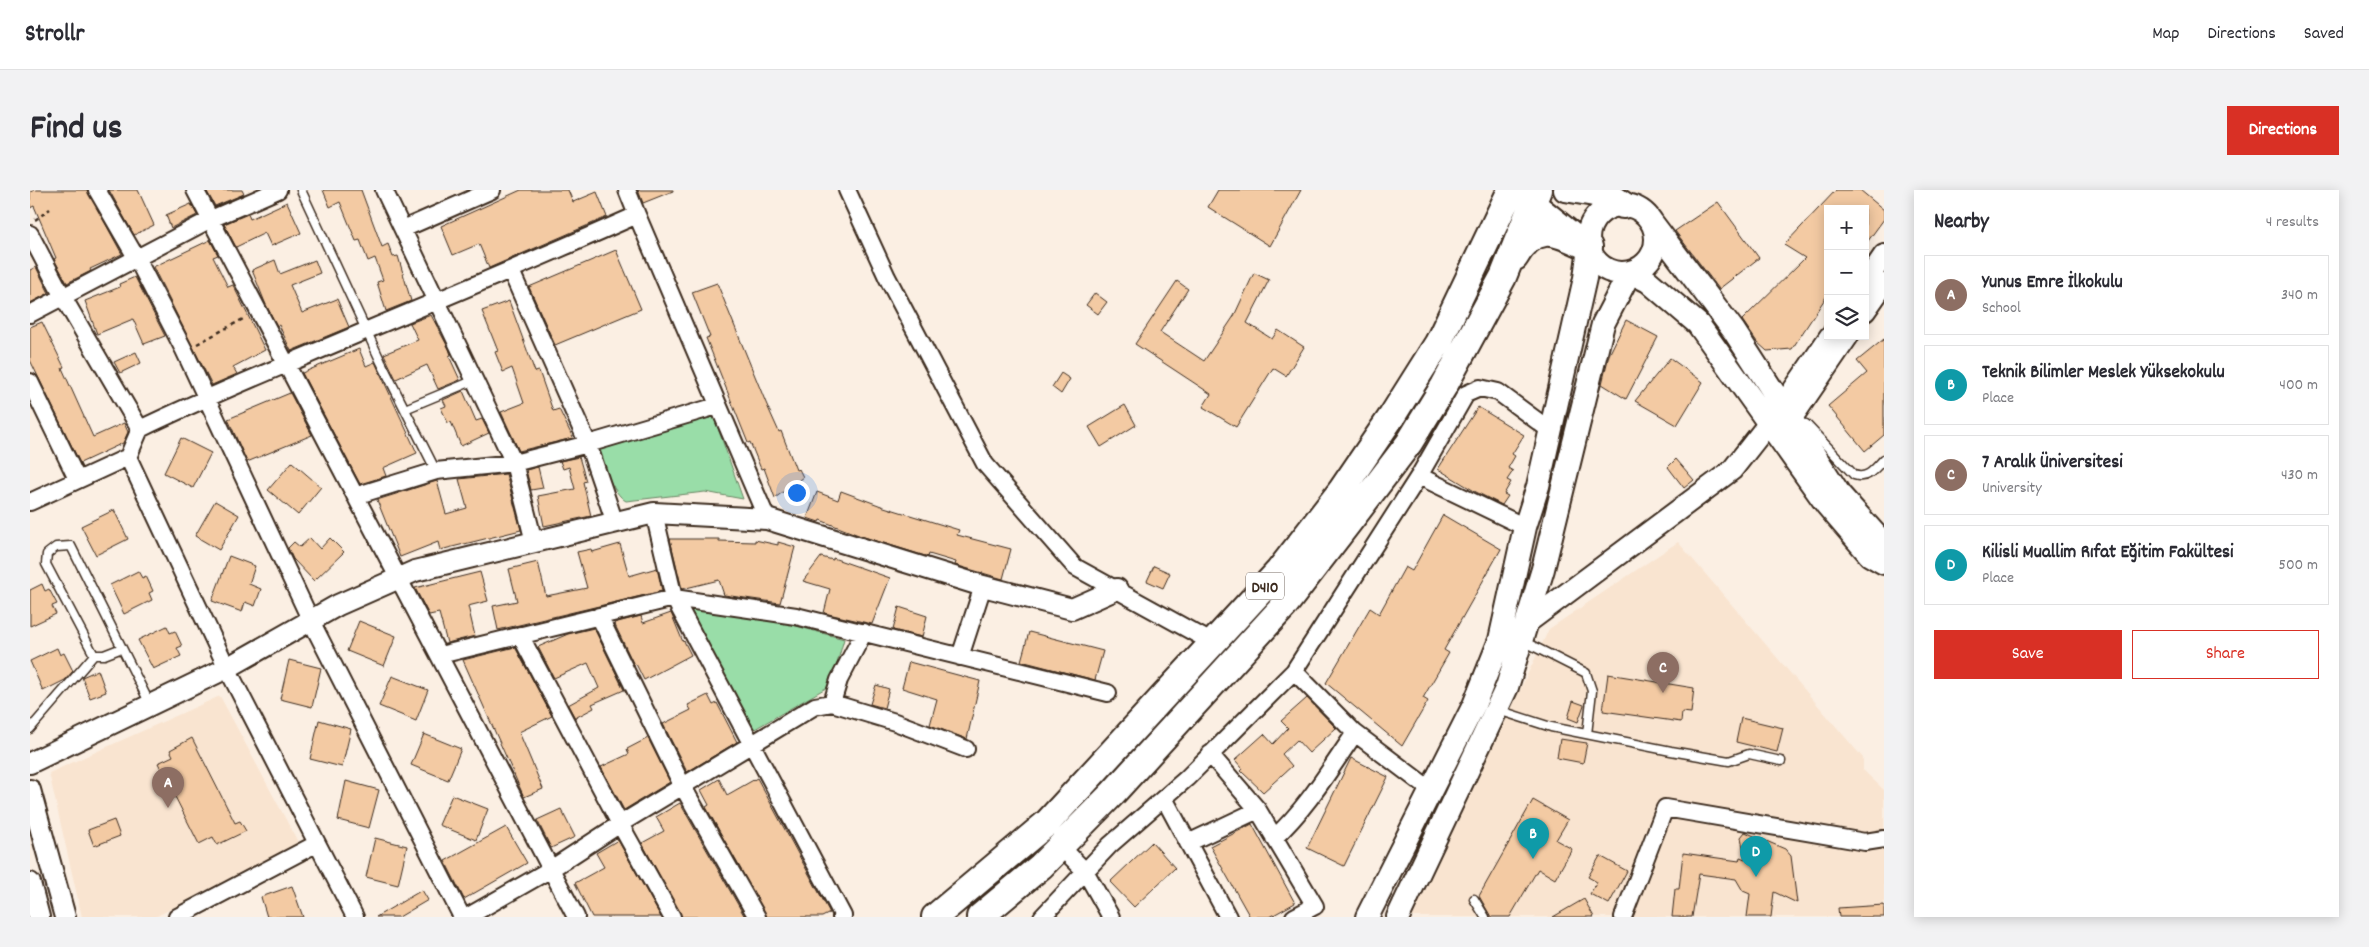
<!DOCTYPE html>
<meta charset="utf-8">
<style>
:root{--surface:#fff;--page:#f2f2f3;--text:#2b2b33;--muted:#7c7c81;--line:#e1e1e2;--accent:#d93025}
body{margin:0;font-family:Dekko,sans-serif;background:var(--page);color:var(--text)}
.controls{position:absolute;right:15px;top:15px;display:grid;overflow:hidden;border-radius:0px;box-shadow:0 2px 12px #0003}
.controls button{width:45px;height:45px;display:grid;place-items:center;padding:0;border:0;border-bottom:1px solid var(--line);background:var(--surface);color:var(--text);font:25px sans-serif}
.you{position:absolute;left:766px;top:302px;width:18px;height:18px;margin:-12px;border:4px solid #fff;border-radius:50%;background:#1a73e8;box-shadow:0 0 0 8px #1a73e833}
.badge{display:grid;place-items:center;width:32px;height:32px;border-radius:50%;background:var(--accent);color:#fff;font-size:16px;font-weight:700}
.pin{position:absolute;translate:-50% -41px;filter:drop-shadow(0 1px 2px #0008)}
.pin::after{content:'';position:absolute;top:26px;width:18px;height:15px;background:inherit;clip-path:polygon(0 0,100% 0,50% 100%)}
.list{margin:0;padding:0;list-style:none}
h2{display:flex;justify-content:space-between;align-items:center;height:65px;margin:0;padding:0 20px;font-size:21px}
h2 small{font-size:16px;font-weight:400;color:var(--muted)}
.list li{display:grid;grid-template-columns:32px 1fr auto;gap:15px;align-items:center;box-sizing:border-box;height:80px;margin:0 10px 10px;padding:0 10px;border:1px solid var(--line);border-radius:0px}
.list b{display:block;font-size:19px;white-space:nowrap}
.list p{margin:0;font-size:16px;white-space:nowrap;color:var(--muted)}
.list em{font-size:16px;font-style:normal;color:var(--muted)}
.actions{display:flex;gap:10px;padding:15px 20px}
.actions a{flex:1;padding:11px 0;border:1px solid var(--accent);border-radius:0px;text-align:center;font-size:18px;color:var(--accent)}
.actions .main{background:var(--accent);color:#fff}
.icon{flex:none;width:28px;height:28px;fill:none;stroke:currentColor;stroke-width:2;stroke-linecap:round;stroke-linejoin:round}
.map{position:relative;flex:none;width:1854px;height:727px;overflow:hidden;border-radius:0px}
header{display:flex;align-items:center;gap:30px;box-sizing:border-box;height:70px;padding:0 25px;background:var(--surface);border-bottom:1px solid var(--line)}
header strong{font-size:24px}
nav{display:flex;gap:28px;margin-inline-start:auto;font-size:18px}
.intro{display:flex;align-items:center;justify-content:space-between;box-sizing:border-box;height:120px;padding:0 30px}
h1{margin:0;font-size:35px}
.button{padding:12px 22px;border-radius:0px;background:var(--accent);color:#fff;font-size:18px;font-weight:700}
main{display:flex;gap:30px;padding:0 30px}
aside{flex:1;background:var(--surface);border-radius:0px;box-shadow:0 2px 12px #0003}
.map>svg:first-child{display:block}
.built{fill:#f9e4d0}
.green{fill:#99dda8;stroke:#6a8463}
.building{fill:#f3caa3;stroke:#3b2a1e}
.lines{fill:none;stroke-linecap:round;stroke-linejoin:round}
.service-casing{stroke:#3b2a1e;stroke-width:11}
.minor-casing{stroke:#3b2a1e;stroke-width:20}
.tertiary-casing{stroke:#3b2a1e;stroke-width:24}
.secondary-casing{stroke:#3b2a1e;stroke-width:26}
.trunk-casing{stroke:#3b2a1e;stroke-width:30}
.path{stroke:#3b2a1e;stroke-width:2.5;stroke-dasharray:4 4;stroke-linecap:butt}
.service{stroke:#fff;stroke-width:8}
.minor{stroke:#fff;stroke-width:16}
.tertiary{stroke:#fff;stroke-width:20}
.secondary{stroke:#fff;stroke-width:22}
.trunk{stroke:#fff;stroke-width:26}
.labels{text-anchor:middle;stroke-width:4;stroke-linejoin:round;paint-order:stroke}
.shield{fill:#fff;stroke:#766a62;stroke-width:1}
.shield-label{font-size:16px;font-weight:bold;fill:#3b2a1e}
</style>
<header>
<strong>Strollr</strong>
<nav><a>Map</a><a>Directions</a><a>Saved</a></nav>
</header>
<div class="intro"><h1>Find us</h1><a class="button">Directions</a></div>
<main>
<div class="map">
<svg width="1854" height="727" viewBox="0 0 1854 727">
<rect width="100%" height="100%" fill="#fbefe3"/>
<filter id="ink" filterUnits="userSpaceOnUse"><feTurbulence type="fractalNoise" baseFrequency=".02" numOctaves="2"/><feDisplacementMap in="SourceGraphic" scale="10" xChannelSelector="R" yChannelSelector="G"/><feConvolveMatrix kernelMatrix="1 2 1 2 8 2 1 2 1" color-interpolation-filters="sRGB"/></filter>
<g filter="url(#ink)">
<path class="built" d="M1648 352 1833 568V580L1854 600V727H1382L1519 439Z
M190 506 269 654 125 727H52L19 583Z"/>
<path class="green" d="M684 227 713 309 675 302 596 311C584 305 568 269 570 256Z
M658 419 744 430 814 449 801 495 723 540Z"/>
<path class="building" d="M6 0H57L92 64 60 79 61 81 37 93 24 69 26 68 4 16 0 18V2Z
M79 0H108L124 35 104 45Z
M176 0H212L214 4 185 16Z
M293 0H331L352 57 358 54 363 67 368 66 381 111 356 121 347 92 353 90 345 68 338 71 330 50 326 51 310 12 300 17Z
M491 0H538L543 12 567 2 577 27 459 78 449 54 423 65 411 36Z
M608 0H643V1L613 13Z
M1188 0H1271L1240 56 1178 17Z
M1806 0H1830L1854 20V29L1835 55V19H1798V104L1762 159 1737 161 1727 152 1712 130 1775 68 1754 55Z
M257 12 271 43 241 56 235 43 206 57 194 34 218 24 220 29Z
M1688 12 1729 68 1689 99 1645 41Z
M161 14 167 25 141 38 136 25Z
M180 50 188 65 183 67 198 97 203 95 235 160 203 177 207 184 182 195 123 77Z
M586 60 611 119 525 155 499 97Z
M245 70 250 84 285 70 290 83 260 95 272 123 307 109 319 137 261 161 249 135 247 136 236 115 222 80Z
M6 77 19 103 0 113V80Z
M1224 83 1239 90 1217 133 1242 149 1248 140 1274 157 1256 186 1243 178 1206 237 1173 217 1181 204 1105 154 1147 91 1158 99 1130 142 1174 171 1204 126Z
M105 87 135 146 114 154 103 129 67 144 55 111 90 97 89 94Z
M687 93 736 213 749 242 751 241 766 280 769 279 773 287 745 308 734 278 731 279 720 252 718 253 676 148 680 147 662 102Z
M1065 103 1077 112 1068 124 1056 115Z
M479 111 505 182 509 181 523 221 529 219 543 248 489 261 471 222 494 213 482 178 473 182 465 162 468 161 452 121Z
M401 125 419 159 421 165 419 166 430 190 408 199 397 175 366 189 354 164 388 150 380 133Z
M1596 130 1628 147 1596 209 1572 194 1579 165Z
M12 132 34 177 32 178 63 247 94 233 98 242 93 253 50 273 0 170V137Z
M1854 149V245L1835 261 1798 216 1837 183 1827 171Z
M329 159 336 176 345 172 387 263 353 278 356 286 330 294 272 183Z
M106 162 111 173 90 183 84 172Z
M1640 168 1673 192 1647 235 1605 211Z
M1031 183 1040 189 1031 204 1022 197Z
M433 201 446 231 452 229 459 243 431 256 421 232 418 233 411 218 416 216 413 210Z
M260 203 282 245 217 272 198 229Z
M1095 215 1106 235 1071 257 1059 237Z
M1448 217 1494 245 1482 264 1485 266 1478 278 1483 281 1477 290 1481 292 1474 304 1478 306 1472 315 1446 302 1408 279Z
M151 248 181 263 163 298 134 283Z
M549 267 556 291 553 292 561 326 514 336 508 306 545 299 539 277 533 279 530 271Z
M1646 269 1664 290 1654 298 1638 277Z
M262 272 291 297 268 325 238 300Z
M508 277 513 298 501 300 496 280Z
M476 284 491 340 410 360 408 352 370 367 347 310 407 291 416 324 437 318 429 289Z
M811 301 854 317 929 340 927 345 981 359 973 389 925 375 926 372 899 364 898 367 831 346 790 330 789 332 777 328 787 302 808 310Z
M185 311 209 325 189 360 165 346Z
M84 320 98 349 66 365 51 336Z
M1413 325 1471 359 1414 460 1419 463 1393 508 1398 511 1372 556 1296 493 1340 418 1349 424 1375 377 1382 381Z
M280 348 290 359 300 348 314 362 284 391 263 369 258 358 264 352 270 357Z
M640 349H689V351L725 352V350L748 355V352L765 357 750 413 694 405 689 390 652 399Z
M590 354 599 386 627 378 632 401 468 440 463 416 487 411 479 379 508 372 516 406 557 398 547 362 561 359 562 362Z
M199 366 225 376 219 394 231 399 225 416 215 412 212 422 182 411Z
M791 367 803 370V368L860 388 842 434 794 423 800 399 773 391Z
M1124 376 1140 383 1133 398 1117 391Z
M108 381 112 388 116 386 123 401 119 403 122 410 94 424 80 395Z
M450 382 458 411 438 416 445 446 417 453 409 423 399 425 385 398Z
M12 394 15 401 19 399 27 414 22 416 26 424 0 436V400Z
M869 417 897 426 892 447 863 440Z
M641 423 653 452 654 451 661 465 614 490 606 474 604 475 584 433 611 426 613 433Z
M329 431 366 446 354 476 317 461Z
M137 436 140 443 145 441 152 456 147 458 151 466 123 479 108 450Z
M564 438 594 500 562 514 564 518 545 528 538 515 569 498 558 473 524 488 508 457 538 444Z
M999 442 1073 461 1065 490 991 471Z
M485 457 522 526 489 542 513 599 494 607 433 470Z
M27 458 30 465 34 463 43 481 35 490 13 501 0 471Z
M259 470 291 478 282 517 250 509Z
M879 472 950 491 937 549 900 535 907 509 872 498Z
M68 480 76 502 60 508 52 487Z
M1578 484 1664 498 1661 523 1652 522 1651 532 1573 521Z
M362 486 398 500 386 531 349 516Z
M846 495 859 499 854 518 840 514Z
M678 505 683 515 687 513 707 552 657 582 633 534 661 520 658 515Z
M1277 508 1306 538 1279 563 1267 550 1252 564 1262 576 1233 602 1211 581 1213 579 1205 570 1234 544 1243 554 1258 538 1251 531Z
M1543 511 1554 515 1548 532 1538 528Z
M1711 528 1753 538 1747 562 1706 552Z
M289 530 321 539 312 577 280 569Z
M394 544 431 559 418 590 381 575Z
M162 548 205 633 210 631 216 641 187 655 183 647 169 654 128 573 143 566 140 560Z
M618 548 640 592 594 620 571 577 599 564 597 559Z
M1530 549 1557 553 1553 573 1527 568Z
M1321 568 1358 587 1314 676 1277 658Z
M727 588 800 723 792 727H737L676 617 679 615 671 600 689 589 697 605Z
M316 591 349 600 339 638 308 630Z
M422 605 458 619 446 650 409 635Z
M1503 610 1538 630 1526 650 1542 659 1525 689 1508 679 1480 727H1461L1449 706Z
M650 613 715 727H652L612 653 634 641 626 627Z
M531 619 545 647 521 658 507 630Z
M84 630 90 646 64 656 58 640Z
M1222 634 1265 713 1240 727H1220L1180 656Z
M476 637 497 673 434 709 415 671Z
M1715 642 1755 659 1761 666 1767 713 1744 702 1741 727H1717L1720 704 1713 701 1706 689 1669 684 1662 727H1642L1645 699H1649L1653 663 1709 671 1710 667 1715 669 1711 647Z
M345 648 377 656 368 695 336 687Z
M588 650 631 727H562L545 693 574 677 566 663Z
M1122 652 1145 678 1104 717 1080 692Z
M1570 666 1597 681 1579 714 1560 704 1567 692 1558 687Z
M262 696 273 727H237L231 707Z
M392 700 398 710 369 727H346Z
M1554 709 1564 727H1523Z
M1854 715V727H1809L1808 718Z"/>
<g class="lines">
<defs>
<path id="service" d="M271 0 351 172 406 281
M375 219 445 190
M1776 234 1824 285C1838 290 1845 278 1854 269
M1493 451 1556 483 1562 501 1557 544
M64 465 16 374 17 364 26 357 41 356 120 514
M64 465H74L92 458
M1468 520 1521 537 1641 561 1699 571 1719 564 1751 571
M0 539 64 465
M1444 709 1455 727"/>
<path id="minor" d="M67 0 107 69 154 160 281 431 432 727
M165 0 546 727
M354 0 484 273 504 352
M597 0 607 25
M817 0 857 87 955 274 1045 377 1183 453
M373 39 462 0
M0 44 33 107 110 239
M481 81 558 254 585 333
M0 124 181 29 248 0
M0 192 47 289
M98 267 197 478 325 727
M1389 286 1495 337
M325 306 406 281 484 273 558 254 687 216
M0 312 98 267 110 239C184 203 260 173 335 141 426 103 517 65 607 25L737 329
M624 323 644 408 813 726 811 727
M569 426 653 597 727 727
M490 445 590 634 642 727
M410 465 644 408 766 426 1078 503
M930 467 953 396
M1264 481 1325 543 1402 601
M802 513 809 490 834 442
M1180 564 1228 620 1285 716 1264 727
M1134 608 1198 727
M1244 648C1277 618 1300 579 1325 543
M1158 653 1228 620
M1030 656 1055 681 1081 727
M147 727 286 654
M437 727 521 679 590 634 785 516 802 513 865 532 936 559
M1012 727 1080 655 1157 588 1264 481 1389 286 1436 204 1450 198 1468 202 1521 241
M1593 727 1635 618 1835 652 1854 649"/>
<path id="tertiary" d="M1835 93 1854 65
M1835 121 1854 94
M1753 241 1818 146
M1497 433 1702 280 1753 215 1800 146
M0 573 197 478 308 415 385 381 624 323 737 329 953 396 1042 419 1087 399
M0 600 35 727
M0 693 9 727"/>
<path id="secondary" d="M1535 0 1564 5 1587 13
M1558 49a34 34 0 1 1 68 0a34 34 0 1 1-68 0Z
M1617 26 1704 141 1810 305 1854 354
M1337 727 1444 515 1470 450 1495 337 1508 296 1555 88 1559 57 1503 12 1488 5
M1368 727 1477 497 1513 379 1573 134 1600 82 1618 91 1668 134 1797 315 1840 365 1854 373"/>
<path id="trunk" d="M1571 0 1593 15
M1485 67C1507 30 1527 43 1559 57
M905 727 1017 633 1249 381 1311 301 1362 226 1408 153 1481 0
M950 727 1011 676 1082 604 1254 416 1328 320 1379 253 1414 196 1473 87 1508 0"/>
</defs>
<use href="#service" class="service-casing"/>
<use href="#minor" class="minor-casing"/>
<use href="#tertiary" class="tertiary-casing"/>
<use href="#secondary" class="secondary-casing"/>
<use href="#trunk" class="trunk-casing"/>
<path class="path" d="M5 30 20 19
M167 154 215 128"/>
<use href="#service" class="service"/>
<use href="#minor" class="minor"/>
<use href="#tertiary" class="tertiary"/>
<use href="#secondary" class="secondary"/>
<use href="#trunk" class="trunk"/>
</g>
</g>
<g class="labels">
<rect class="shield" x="1216" y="382.5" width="38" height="27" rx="4"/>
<g class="shield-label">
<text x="1235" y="402">D410</text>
</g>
</g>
</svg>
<div class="controls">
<button>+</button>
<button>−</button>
<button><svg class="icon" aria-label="layers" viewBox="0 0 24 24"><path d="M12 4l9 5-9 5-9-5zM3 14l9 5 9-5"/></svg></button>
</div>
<div class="you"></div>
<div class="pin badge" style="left:138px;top:618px;background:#8d6e63">A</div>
<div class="pin badge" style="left:1503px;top:669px;background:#0f9aa8">B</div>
<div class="pin badge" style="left:1633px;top:503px;background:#8d6e63">C</div>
<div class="pin badge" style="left:1726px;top:687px;background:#0f9aa8">D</div>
</div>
<aside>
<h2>Nearby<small>4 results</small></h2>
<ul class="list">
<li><span class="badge" style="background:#8d6e63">A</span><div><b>Yunus Emre İlkokulu</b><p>School</p></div><em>340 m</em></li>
<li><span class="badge" style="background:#0f9aa8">B</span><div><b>Teknik Bilimler Meslek Yüksekokulu</b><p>Place</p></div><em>400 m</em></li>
<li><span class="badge" style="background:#8d6e63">C</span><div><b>7 Aralık Üniversitesi</b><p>University</p></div><em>430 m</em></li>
<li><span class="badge" style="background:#0f9aa8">D</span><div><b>Kilisli Muallim Rıfat Eğitim Fakültesi</b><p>Place</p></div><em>500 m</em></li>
</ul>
<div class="actions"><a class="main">Save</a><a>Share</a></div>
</aside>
</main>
